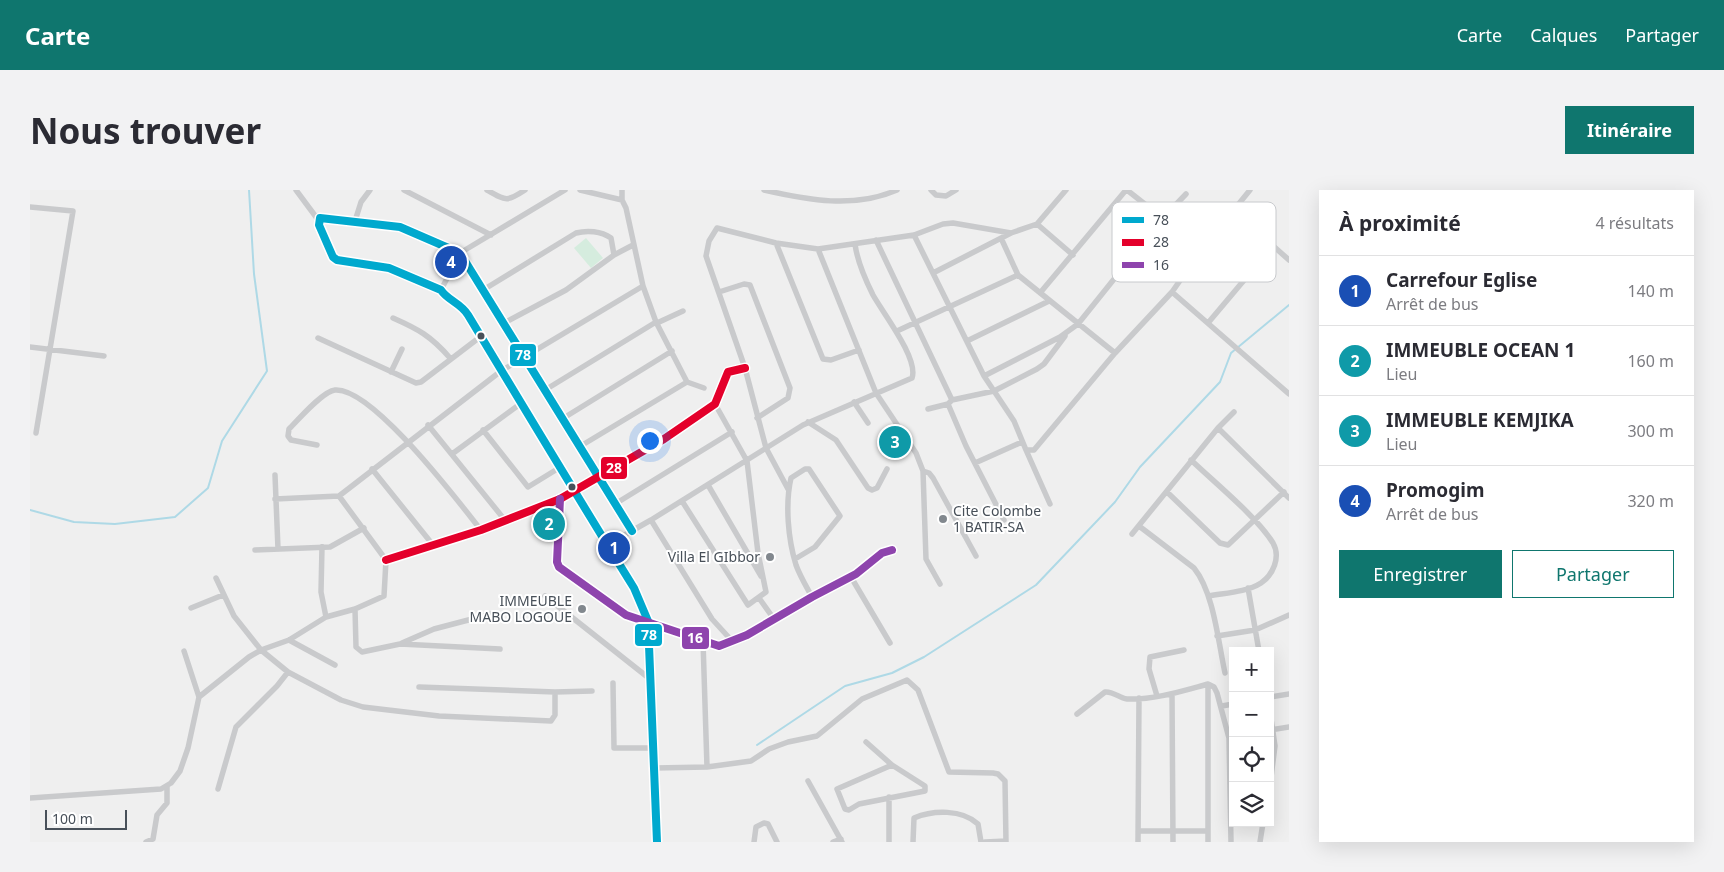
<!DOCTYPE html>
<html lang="fr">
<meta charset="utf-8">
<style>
:root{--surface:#fff;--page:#f2f2f3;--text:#2b2b33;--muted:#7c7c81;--line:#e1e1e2;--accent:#0f766e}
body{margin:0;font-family:"Noto Sans",sans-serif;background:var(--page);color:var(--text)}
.controls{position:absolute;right:15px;bottom:15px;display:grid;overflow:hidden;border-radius:0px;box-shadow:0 5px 20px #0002}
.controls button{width:45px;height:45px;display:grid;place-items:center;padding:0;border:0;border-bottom:1px solid var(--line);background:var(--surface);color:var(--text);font:25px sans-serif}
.scale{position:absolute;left:15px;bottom:12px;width:82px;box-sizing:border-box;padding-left:5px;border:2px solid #485059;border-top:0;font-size:14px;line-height:18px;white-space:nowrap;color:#485059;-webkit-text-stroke:4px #fff;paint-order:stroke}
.you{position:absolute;left:619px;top:250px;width:18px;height:18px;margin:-12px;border:4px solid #fff;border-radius:50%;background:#1a73e8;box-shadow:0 0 0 8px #1a73e833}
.badge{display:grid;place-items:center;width:32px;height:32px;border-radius:50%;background:var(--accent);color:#fff;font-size:16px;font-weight:700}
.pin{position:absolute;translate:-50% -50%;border:2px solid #fff;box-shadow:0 1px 5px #0006}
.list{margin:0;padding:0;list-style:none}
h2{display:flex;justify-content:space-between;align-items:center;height:65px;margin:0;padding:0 20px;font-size:21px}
h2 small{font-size:16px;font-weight:400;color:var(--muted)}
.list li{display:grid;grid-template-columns:32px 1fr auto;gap:15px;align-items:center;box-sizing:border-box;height:70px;padding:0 20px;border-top:1px solid var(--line)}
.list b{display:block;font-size:19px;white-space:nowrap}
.list p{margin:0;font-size:16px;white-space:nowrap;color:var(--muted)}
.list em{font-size:16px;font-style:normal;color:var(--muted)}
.actions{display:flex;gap:10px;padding:15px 20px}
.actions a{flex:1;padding:11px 0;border:1px solid var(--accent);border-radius:0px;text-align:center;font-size:18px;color:var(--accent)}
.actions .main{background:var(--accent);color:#fff}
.icon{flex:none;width:28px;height:28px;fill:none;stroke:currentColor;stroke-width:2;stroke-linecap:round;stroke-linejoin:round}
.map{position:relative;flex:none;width:1259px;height:652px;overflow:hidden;border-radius:0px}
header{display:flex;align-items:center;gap:30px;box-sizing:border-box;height:70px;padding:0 25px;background:var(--accent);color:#fff}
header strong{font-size:24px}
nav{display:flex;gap:28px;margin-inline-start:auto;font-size:18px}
.intro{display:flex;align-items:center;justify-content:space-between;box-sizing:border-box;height:120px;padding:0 30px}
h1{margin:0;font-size:35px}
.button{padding:12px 22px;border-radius:0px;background:var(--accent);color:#fff;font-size:18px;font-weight:700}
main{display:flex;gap:30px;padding:0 30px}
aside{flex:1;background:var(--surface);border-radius:0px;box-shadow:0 5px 20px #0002}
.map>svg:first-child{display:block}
.green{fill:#d5ecde}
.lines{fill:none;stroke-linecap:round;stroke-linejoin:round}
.stream{stroke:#aed9e6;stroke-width:2}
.minor{stroke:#c9cacc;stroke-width:5.5}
.bus-1-casing{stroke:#fff;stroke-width:11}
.bus-2-casing{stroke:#fff;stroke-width:11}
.bus-3-casing{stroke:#fff;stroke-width:11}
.bus-1{stroke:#00a9ce;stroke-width:8}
.bus-2{stroke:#e4002b;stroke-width:8}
.bus-3{stroke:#8e44ad;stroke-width:8}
.bus-dot{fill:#485059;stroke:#fff;stroke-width:2}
.poi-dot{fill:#82888e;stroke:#fff;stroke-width:2}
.labels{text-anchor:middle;stroke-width:4;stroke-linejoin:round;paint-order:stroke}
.poi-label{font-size:14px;fill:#485059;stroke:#fff;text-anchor:end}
.key{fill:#fff;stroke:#c8cacd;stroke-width:1}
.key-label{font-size:14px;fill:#485059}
.line-badge{stroke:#fff;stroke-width:2}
.badge-label{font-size:14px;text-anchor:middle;font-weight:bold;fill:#fff}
</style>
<header>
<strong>Carte</strong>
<nav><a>Carte</a><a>Calques</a><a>Partager</a></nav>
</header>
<div class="intro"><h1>Nous trouver</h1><a class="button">Itinéraire</a></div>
<main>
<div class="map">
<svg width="1259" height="652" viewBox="0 0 1259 652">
<rect width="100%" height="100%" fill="#efefef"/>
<path class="green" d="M556 48 573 68 561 78 544 58Z"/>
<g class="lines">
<path class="stream" d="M0 320 44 332 85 334 145 327 178 298 192 251 237 181 224 84 219 0
M727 555 815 496 862 483 894 467 1006 395 1085 312 1110 277 1190 192 1201 163 1259 115"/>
<path class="minor" d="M266 0 289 31
M374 0 461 45
M457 0C476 11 477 12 495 0
M550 0 592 10
M592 0V10L596 18 613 96 626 132 657 192 674 198
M734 0C778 10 824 19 867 0
M901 0 906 5 916 6 926 0
M1097 0 1172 59
M0 17 43 21 6 243
M1204 21 1259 70
M325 31 331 12 340 0
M1007 34 1043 65
M884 45 954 186 984 231 996 260H1004L1085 163 1142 102 1172 59 1220 0
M971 48 988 85 1085 163
M846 50 922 210
M746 53 793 169 801 170 829 160
M788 59 846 203 886 263 893 281 896 369 910 394
M903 83 981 43 1007 34 1036 0
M411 100 430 63 535 0
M453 100 546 43C557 40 571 41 581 48L584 65
M689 102 714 94 720 95 760 198 758 208 727 228
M1142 102 1259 204
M1010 103 1096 0
M363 128C388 139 401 146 420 168
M474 133 536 100 584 65 603 55
M627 133 653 121
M1178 133 1242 57
M867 141 988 85
M288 148 386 193 391 192 450 147
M937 151 1019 111
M0 157 74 166
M361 182 372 159
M954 186 1030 147 1048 134 1133 28 1156 4
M515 200 626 132
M824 212 838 233
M918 214 936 256 974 330
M898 219 918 214 922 210 964 201 1007 179 1014 174 1035 146
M532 229 642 161
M778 232 806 250 838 298 842 300 847 298 857 279
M398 235 474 329
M1188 238 1259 308
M453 240 498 297 529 278
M287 255 261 250 258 246 259 239C268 230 293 201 305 200 342 197 427 310 451 340
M549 257 657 192
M996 260 1020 314
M422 264 490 214
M1161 270C1184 292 1227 327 1243 353 1251 367 1243 385 1231 393 1217 402 1195 403 1179 406
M945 273 992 252
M342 279 403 355
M893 281 899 283 903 288 946 366
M245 285 248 359
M678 295 731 386
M758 299 736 258 715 178 676 66 679 51 687 38 746 53 788 59 884 45 913 34 923 33 981 43
M1137 302 1190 353 1198 355 1254 302
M245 309 309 306 471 181 613 96
M530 309 527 372 529 377 596 425 689 456 717 445 782 407 826 384 852 363 862 360
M652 311 718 415 736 402 728 363 717 271 685 214
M585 314 702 242
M621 330 682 429 703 452
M1109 336 1164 378C1184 403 1188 451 1195 483
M602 341 430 63 370 37 290 28 289 35 303 67 307 70 359 78 411 100C417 110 431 113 438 125 493 216 548 308 604 398L618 431 627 652
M1102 344 1188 238 1204 222
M577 355 621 330 773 235 882 188C889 169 853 123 843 105 836 91 827 70 825 54
M292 357 291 402 296 427
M225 360 300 357 334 338
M765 369 785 357 810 326 779 279H775L761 288C755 314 758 349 766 375 770 386 776 396 782 407
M356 370 451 340 530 309 634 249 685 214 698 182 715 178
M821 387 860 453
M186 388 204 426 231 460 258 482 311 510 333 517 409 526 521 531 525 525V502
M1218 398 1229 461
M515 406 620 489
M729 408 744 429
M161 418 193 405
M325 419 326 457 332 462 370 454 470 459
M1187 446 1225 440 1259 425
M259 450 305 475
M673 451 677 577
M372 453 404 439 465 423
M583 493 584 558H624
M1178 494 1184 497 1187 503 1199 548 1201 652
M389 497 525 502 562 501
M1142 504 1143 652
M1127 506 1119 479 1120 467 1154 460
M169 507 219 467 231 460 259 450 296 427 325 419 354 406 356 370 309 306
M1240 507 1259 504
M1192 516 1203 514
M1240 522 1245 556 1240 595
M1047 524 1075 502C1083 501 1089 508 1097 509 1124 510 1152 501 1178 494V652
M1240 540 1259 537
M836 552 862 575 895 596V601L829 614 819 620 815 619 807 599 862 575
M625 578 677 577 721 571 739 559 758 552 787 546 832 509 877 490 888 500 919 582 963 583 968 584 975 591 976 652
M778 591 812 652
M188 599 206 537 247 496 258 482
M859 607V652
M0 608 131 599 141 593 150 581 158 558 169 507 154 461
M1108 641H1178
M116 652 123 649 127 625 137 613V597
M724 652 726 637 734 633 738 634 747 652
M803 652 811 649
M883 652 884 628C903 620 932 619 948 634L951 652
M955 652 976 651
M1108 652 1109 508
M1230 652 1233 633"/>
<defs>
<path id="bus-1" d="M602 341 430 63 370 37 290 28 289 35 303 67 307 70 359 78 411 100C417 110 431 113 438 125 493 216 548 308 604 398L618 431 627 652"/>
<path id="bus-2" d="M356 370 451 340 530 309 634 249 685 214 698 182 715 178"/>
<path id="bus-3" d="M530 309 527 372 529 377 596 425 689 456 717 445 782 407 826 384 852 363 862 360"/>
</defs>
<use href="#bus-1" class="bus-1-casing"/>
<use href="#bus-2" class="bus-2-casing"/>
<use href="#bus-3" class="bus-3-casing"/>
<use href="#bus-1" class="bus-1"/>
<use href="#bus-2" class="bus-2"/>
<use href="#bus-3" class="bus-3"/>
</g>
<g class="bus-dot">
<circle cx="451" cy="146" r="4.5"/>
<circle cx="542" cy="297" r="4.5"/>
</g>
<g class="poi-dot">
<circle cx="913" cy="329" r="5"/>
<circle cx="740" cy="367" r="5"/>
<circle cx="552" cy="419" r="5"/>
</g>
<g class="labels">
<g class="poi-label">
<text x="923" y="326" text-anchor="start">Cite Colombe<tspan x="923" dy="16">1 BATIR-SA</tspan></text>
<text x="730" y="372">Villa El GIbbor</text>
<text x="542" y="416">IMMEUBLE<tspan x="542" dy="16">MABO LOGOUE</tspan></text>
</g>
</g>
<rect x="1082" y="12" width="164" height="80" rx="8" class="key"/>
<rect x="1092" y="27" width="22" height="6" fill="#00a9ce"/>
<rect x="1092" y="49" width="22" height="7" fill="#e4002b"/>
<rect x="1092" y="72" width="22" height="6" fill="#8e44ad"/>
<g class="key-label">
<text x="1123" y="35">78</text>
<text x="1123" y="57">28</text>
<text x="1123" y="80">16</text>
</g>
<g class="line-badge">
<rect x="479" y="153" width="28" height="24" rx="5" fill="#00a9ce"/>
<rect x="570" y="266" width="28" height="24" rx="5" fill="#e4002b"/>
<rect x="604" y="433" width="29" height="24" rx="5" fill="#00a9ce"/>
<rect x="651" y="436" width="29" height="24" rx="5" fill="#8e44ad"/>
</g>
<g class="badge-label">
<text x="493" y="170">78</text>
<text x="584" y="283">28</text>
<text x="619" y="450">78</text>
<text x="665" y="453">16</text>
</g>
</svg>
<div class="controls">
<button>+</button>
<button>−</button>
<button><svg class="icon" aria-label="locate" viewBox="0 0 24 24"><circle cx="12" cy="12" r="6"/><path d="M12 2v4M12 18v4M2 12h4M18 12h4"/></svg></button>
<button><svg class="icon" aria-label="layers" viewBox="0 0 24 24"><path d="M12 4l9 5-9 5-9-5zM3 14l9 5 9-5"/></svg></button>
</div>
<div class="scale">100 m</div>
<div class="you"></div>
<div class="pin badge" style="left:584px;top:358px;background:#1a4fb4">1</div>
<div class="pin badge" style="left:519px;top:334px;background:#0f9aa8">2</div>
<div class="pin badge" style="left:865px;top:252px;background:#0f9aa8">3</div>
<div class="pin badge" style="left:421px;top:72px;background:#1a4fb4">4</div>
</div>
<aside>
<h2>À proximité<small>4 résultats</small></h2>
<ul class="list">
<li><span class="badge" style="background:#1a4fb4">1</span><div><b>Carrefour Eglise</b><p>Arrêt de bus</p></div><em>140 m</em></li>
<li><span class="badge" style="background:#0f9aa8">2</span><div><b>IMMEUBLE OCEAN 1</b><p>Lieu</p></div><em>160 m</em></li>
<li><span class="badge" style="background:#0f9aa8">3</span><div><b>IMMEUBLE KEMJIKA</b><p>Lieu</p></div><em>300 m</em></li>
<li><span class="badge" style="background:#1a4fb4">4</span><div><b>Promogim</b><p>Arrêt de bus</p></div><em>320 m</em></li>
</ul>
<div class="actions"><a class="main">Enregistrer</a><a>Partager</a></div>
</aside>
</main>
